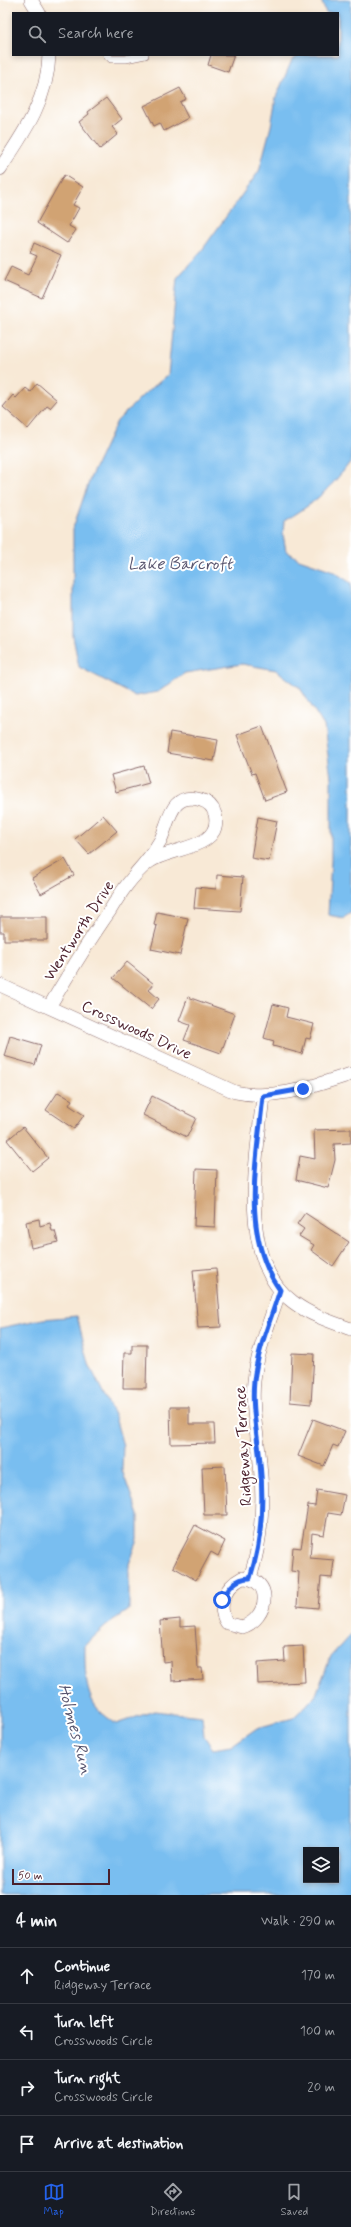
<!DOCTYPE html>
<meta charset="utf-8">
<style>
:root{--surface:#171b24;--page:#242831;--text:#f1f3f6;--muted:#9ea1a6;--line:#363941;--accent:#2563eb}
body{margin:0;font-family:Mynerve,sans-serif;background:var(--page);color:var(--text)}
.controls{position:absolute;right:12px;bottom:12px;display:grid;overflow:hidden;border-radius:0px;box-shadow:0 2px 6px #0003}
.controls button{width:36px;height:36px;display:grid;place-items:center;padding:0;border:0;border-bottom:1px solid var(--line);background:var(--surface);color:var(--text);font:20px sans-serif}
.scale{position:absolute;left:12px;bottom:10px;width:98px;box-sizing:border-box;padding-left:4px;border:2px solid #4a1f2b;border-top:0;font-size:11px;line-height:14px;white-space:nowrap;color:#4a1f2b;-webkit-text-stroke:3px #fff;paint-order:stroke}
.stop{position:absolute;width:12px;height:12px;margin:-9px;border:3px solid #2563eb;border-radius:50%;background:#fff}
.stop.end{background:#2563eb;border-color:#fff;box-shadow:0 1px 4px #0008}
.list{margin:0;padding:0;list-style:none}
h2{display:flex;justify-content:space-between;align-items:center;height:52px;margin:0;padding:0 16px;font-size:17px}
h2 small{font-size:13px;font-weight:400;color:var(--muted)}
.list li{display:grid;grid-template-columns:26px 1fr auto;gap:12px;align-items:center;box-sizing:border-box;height:56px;padding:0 16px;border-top:1px solid var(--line)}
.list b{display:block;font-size:15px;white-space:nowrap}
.list p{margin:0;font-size:13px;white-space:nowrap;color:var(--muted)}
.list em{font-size:13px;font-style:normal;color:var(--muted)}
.icon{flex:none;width:22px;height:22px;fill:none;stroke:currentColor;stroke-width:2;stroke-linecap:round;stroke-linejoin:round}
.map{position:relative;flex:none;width:351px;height:1895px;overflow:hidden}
.search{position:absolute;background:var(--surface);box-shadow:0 2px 6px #0003;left:12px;right:12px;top:12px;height:44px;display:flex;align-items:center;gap:10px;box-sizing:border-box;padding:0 14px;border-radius:0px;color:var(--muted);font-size:15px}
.sheet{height:276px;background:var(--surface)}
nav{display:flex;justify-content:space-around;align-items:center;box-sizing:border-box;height:56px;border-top:1px solid var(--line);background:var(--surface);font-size:11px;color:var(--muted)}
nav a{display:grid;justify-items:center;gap:2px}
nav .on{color:var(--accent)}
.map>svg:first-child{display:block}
.water{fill:#79bef0;stroke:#626e8e;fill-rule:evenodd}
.building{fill:#d1a373}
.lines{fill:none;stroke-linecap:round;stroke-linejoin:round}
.lane-casing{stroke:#876667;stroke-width:8}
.street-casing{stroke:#876667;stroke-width:14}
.lane{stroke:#fff;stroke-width:7}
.street{stroke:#fff;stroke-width:13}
.route{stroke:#2563eb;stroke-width:5}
.labels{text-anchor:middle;stroke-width:4;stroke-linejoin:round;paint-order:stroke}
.street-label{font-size:16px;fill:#4a1f2b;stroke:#fff}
.water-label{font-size:17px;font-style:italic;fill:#5a5770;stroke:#fff}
</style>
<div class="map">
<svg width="351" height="1895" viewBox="0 0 351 1895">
<rect width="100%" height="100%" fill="#fff"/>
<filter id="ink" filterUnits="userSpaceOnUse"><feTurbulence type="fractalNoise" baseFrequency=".025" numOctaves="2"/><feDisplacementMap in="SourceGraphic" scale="8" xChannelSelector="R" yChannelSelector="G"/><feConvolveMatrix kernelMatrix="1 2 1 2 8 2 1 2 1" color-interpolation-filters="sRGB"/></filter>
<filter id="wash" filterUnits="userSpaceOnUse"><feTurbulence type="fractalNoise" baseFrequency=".012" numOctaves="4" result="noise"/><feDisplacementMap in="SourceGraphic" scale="16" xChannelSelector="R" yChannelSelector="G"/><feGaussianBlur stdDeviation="0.9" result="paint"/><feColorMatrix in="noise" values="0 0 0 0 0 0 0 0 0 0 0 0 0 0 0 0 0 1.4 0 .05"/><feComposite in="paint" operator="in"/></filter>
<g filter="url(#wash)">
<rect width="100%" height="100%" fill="#f8e9d6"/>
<path class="water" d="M321 0H351V461C330 489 314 504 284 521L283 534 286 551 299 559 331 570 351 583V913L343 918 328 915 331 861V778L324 726 300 688 276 670 242 664 185 673 158 692 135 696 79 667 73 637V528L91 476 117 421 142 396 168 375 177 278 202 250 259 171 271 126 276 97 292 60 300 55H338V13H326Z
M77 1316 89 1364 115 1417 123 1446 122 1470 138 1515V1540L129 1564V1610L106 1626 85 1645C85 1666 84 1693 98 1709 103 1715 110 1719 116 1724L154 1711 202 1716 204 1736 213 1749 231 1746 257 1728 293 1718 315 1697 331 1656 351 1634V1895H0V1328L43 1319ZM306 1850H336V1880H306Z"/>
<g id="blocks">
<path class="building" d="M211 55H234L228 72 208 65Z
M180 88 186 99 180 102 188 118 164 131 160 123 154 126 144 106Z
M106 98 122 119 112 127 118 134 100 149 79 122 89 114 88 112Z
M64 175 83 187 73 205 79 208 69 226 76 230 67 243 37 223Z
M34 243 61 255 42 298 4 281 11 267 28 275 37 256 30 253Z
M37 383 57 400 50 408 47 406 28 429 3 407 13 395 16 398 25 388 30 392Z
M262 726 287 792 265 800 255 773 252 774 237 735Z
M170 732 218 740 214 761 167 753Z
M144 766 149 783 116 792 111 775Z
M103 815 117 831 89 854 75 839Z
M258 817 277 821 269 861 251 858Z
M65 859 74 875 41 894 32 878Z
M217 875 243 877 240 911 194 908 196 887 216 889Z
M157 912 188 918 180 955 151 949 157 926 154 925Z
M0 917H47V940H4V932H0Z
M127 962 154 984 149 990 159 999 151 1009 113 978Z
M188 997 235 1014 221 1053 184 1040 190 1025 179 1021Z
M273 1004 288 1008 286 1017 314 1024 310 1039 306 1038 302 1054 273 1046 274 1041 264 1038Z
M10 1036 41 1045 35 1065 4 1056Z
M58 1092 72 1100 69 1105 84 1115 74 1129 46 1110Z
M152 1096 196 1118 187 1137 143 1115Z
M23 1127 48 1158 32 1171 7 1140Z
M351 1129V1143L334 1144 335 1160 328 1188 296 1180 300 1156 315 1159 314 1130Z
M196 1169 217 1170 215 1227 194 1226Z
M305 1213 349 1242 333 1266 311 1250 314 1245 299 1236 304 1229 297 1224Z
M39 1219 40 1226 50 1223 52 1231H55L58 1242 31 1248 26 1222Z
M216 1268 221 1327 198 1328 193 1270Z
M132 1345H147L146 1388H123L124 1353H132Z
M292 1353 314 1354 311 1404 290 1402Z
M170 1407H189V1424H214L215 1443 171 1444Z
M313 1419 345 1431 338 1447 333 1445 324 1466 298 1456Z
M225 1466 227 1515H204L202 1467Z
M317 1490 345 1495 341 1515 328 1513 324 1535 312 1533 310 1558 334 1560 332 1578 321 1577 318 1608 297 1606 299 1572 291 1571 293 1547 301 1548 308 1505 315 1506Z
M195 1525 225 1541 218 1556 211 1552 196 1580 173 1567Z
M180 1619V1627L195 1626 198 1668H202L203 1679 172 1681 171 1661 163 1662 160 1621Z
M303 1646 305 1682 258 1684 257 1663 285 1661 284 1647Z"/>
</g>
</g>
<g filter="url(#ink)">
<use href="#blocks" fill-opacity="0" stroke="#876667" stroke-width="1"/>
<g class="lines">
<defs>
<path id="lane" d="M107 55 111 59H126L145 55"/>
<path id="street" d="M31 0 39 13
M0 169C24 133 48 99 49 55
M0 985 235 1092C275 1101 313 1086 351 1074
M49 1007C68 975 87 943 109 912 120 894 132 875 149 862 168 847 224 850 215 814 213 807 208 802 201 800 170 790 169 824 160 841 153 853 145 863 136 873
M263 1096C257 1156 236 1260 293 1302 310 1315 331 1322 351 1329
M242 1578C274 1578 269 1619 242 1627L227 1623C216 1606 225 1587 242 1578Z
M250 1578C262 1541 264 1502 260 1463 258 1436 251 1409 254 1381 257 1351 271 1319 280 1290"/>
</defs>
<use href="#lane" class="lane-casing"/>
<use href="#street" class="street-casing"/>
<use href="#lane" class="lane"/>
<use href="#street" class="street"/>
</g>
</g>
<g class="lines" filter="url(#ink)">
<path class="route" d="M222 1600C229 1588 235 1578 250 1578 262 1541 264 1502 260 1463 258 1436 251 1409 254 1381 257 1351 271 1319 280 1290 240 1235 257 1159 263 1096L303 1089"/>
</g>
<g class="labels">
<g class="street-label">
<text transform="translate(78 930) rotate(-57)" y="6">Wentworth Drive</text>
<text transform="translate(137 1029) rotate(25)" y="6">Crosswoods Drive</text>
<text transform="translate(242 1446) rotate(-93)" y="6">Ridgeway Terrace</text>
</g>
<g class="water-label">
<text x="180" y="569">Lake Barcroft</text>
<text transform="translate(76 1729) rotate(75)" y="6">Holmes Run</text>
</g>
</g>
</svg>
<div class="controls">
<button><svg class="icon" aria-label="layers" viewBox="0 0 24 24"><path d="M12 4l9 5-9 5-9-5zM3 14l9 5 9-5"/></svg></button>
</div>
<div class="scale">50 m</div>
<div class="stop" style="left:222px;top:1600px"></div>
<div class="stop end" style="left:303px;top:1089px"></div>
<div class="search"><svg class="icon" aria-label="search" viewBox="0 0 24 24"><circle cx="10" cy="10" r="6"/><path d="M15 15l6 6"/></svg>Search here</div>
</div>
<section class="sheet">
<h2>4 min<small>Walk · 290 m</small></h2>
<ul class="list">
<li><svg class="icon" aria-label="ahead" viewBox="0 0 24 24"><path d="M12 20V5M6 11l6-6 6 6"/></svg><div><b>Continue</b><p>Ridgeway Terrace</p></div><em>170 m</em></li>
<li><svg class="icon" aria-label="left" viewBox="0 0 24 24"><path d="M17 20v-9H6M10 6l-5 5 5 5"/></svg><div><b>Turn left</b><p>Crosswoods Circle</p></div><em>100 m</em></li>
<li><svg class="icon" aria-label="right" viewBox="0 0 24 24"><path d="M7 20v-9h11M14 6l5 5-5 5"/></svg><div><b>Turn right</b><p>Crosswoods Circle</p></div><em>20 m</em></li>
<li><svg class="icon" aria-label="arrive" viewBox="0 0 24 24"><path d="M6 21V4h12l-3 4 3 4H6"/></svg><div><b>Arrive at destination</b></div></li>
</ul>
</section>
<nav>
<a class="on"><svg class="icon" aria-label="map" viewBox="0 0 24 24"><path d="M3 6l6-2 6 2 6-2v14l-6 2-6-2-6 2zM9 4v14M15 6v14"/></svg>Map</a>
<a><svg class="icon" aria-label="directions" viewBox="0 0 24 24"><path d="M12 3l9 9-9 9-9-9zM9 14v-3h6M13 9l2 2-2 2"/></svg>Directions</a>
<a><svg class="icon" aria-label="saved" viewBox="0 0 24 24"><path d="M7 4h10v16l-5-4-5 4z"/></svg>Saved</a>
</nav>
